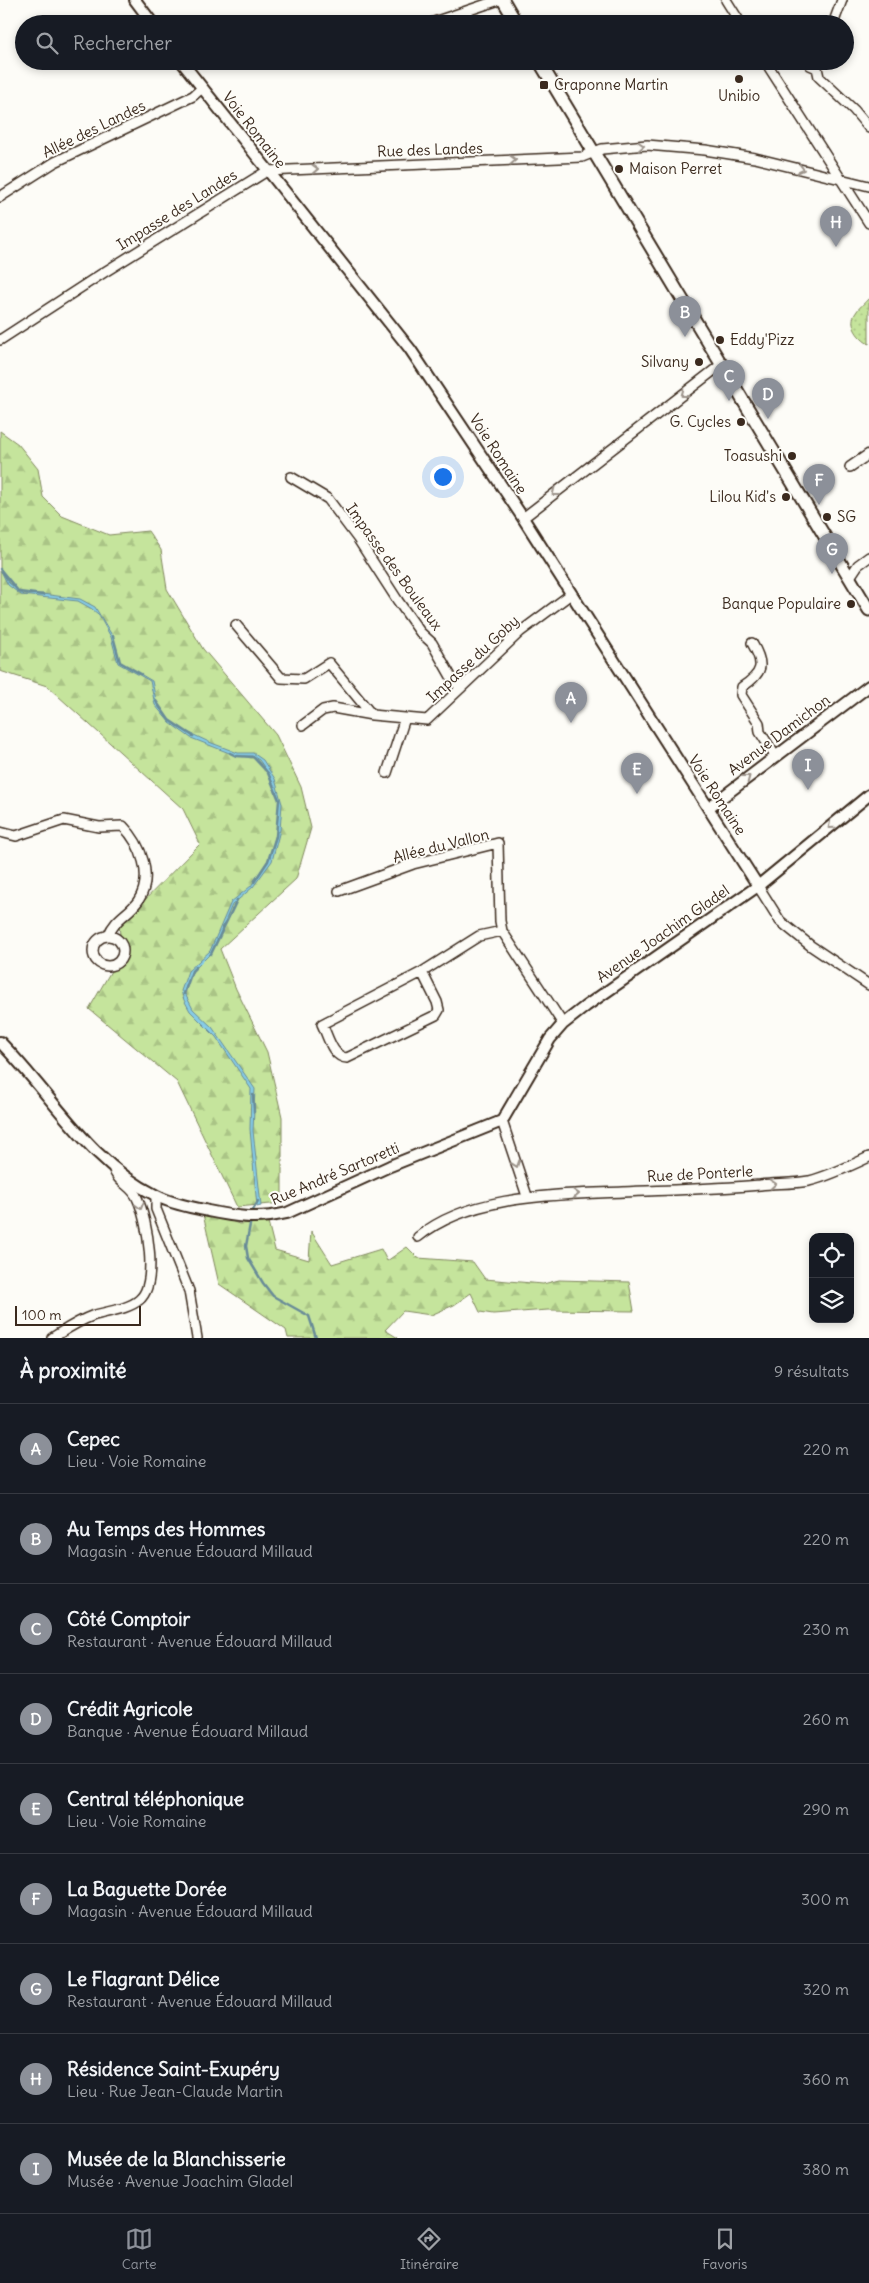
<!DOCTYPE html>
<html lang="fr">
<meta charset="utf-8">
<style>
:root{--surface:#171b24;--page:#20242c;--text:#f1f3f6;--muted:#9ea1a6;--line:#363941;--accent:#8c9099}
body{margin:0;font-family:Delius,sans-serif;background:var(--page);color:var(--text)}
.controls{position:absolute;right:15px;bottom:15px;display:grid;overflow:hidden;border-radius:10px;box-shadow:0 2px 8px #0003}
.controls button{width:45px;height:45px;display:grid;place-items:center;padding:0;border:0;border-bottom:1px solid var(--line);background:var(--surface);color:var(--text);font:25px sans-serif}
.scale{position:absolute;left:15px;bottom:12px;width:126px;box-sizing:border-box;padding-left:5px;border:2px solid #3b2a1e;border-top:0;font-size:14px;line-height:18px;white-space:nowrap;color:#3b2a1e;-webkit-text-stroke:4px #fdfcf7;paint-order:stroke}
.you{position:absolute;left:442px;top:476px;width:18px;height:18px;margin:-12px;border:4px solid #fff;border-radius:50%;background:#1a73e8;box-shadow:0 0 0 8px #1a73e833}
.badge{display:grid;place-items:center;width:32px;height:32px;border-radius:50%;background:var(--accent);color:#fff;font-size:16px;font-weight:700}
.pin{position:absolute;translate:-50% -41px;filter:drop-shadow(0 1px 2px #0008)}
.pin::after{content:'';position:absolute;top:26px;width:18px;height:15px;background:inherit;clip-path:polygon(0 0,100% 0,50% 100%)}
.list{margin:0;padding:0;list-style:none}
h2{display:flex;justify-content:space-between;align-items:center;height:65px;margin:0;padding:0 20px;font-size:21px}
h2 small{font-size:16px;font-weight:400;color:var(--muted)}
.list li{display:grid;grid-template-columns:32px 1fr auto;gap:15px;align-items:center;box-sizing:border-box;height:90px;padding:0 20px;border-top:1px solid var(--line)}
.list b{display:block;font-size:19px;white-space:nowrap}
.list p{margin:0;font-size:16px;white-space:nowrap;color:var(--muted)}
.list em{font-size:16px;font-style:normal;color:var(--muted)}
.icon{flex:none;width:28px;height:28px;fill:none;stroke:currentColor;stroke-width:2;stroke-linecap:round;stroke-linejoin:round}
.map{position:relative;flex:none;width:869px;height:1338px;overflow:hidden}
.search{position:absolute;background:var(--surface);box-shadow:0 2px 8px #0003;left:15px;right:15px;top:15px;height:55px;display:flex;align-items:center;gap:12px;box-sizing:border-box;padding:0 18px;border-radius:28px;color:var(--muted);font-size:19px}
.sheet{height:875px;background:var(--surface)}
nav{display:flex;justify-content:space-around;align-items:center;box-sizing:border-box;height:70px;border-top:1px solid var(--line);background:var(--surface);font-size:14px;color:var(--muted)}
nav a{display:grid;justify-items:center;gap:2px}
nav .on{color:var(--accent)}
.map>svg:first-child{display:block}
.grass{fill:url(#grass-dots);stroke:#80875d}
.forest{fill:url(#forest-firs);stroke:#80875d}
.water{fill:#86cce7;stroke:#688b97}
.lines{fill:none;stroke-linecap:round;stroke-linejoin:round}
.stream{stroke:#688b97;stroke-width:2.5}
.minor-casing{stroke:#3b2a1e;stroke-width:12}
.tertiary-casing{stroke:#3b2a1e;stroke-width:14}
.secondary-casing{stroke:#3b2a1e;stroke-width:15}
.minor{stroke:#fdfcf7;stroke-width:9}
.tertiary{stroke:#fdfcf7;stroke-width:10}
.secondary{stroke:#fdfcf7;stroke-width:11}
.oneway{stroke:#9c938a}
.poi-dot{fill:#3b2a1e;stroke:#fdfcf7;stroke-width:2}
.labels{text-anchor:middle;stroke-width:4;stroke-linejoin:round;paint-order:stroke}
.poi-label{font-size:15px;fill:#3b2a1e;stroke:#fdfcf7;text-anchor:end}
.street-label{font-size:15px;fill:#3b2a1e;stroke:#fdfcf7}
</style>
<div class="map">
<svg width="869" height="1338" viewBox="0 0 869 1338">
<defs>
<pattern id="grass-dots" width="8" height="8" patternUnits="userSpaceOnUse" patternTransform="scale(1.25)"><rect width="8" height="8" fill="#c5e49c"/><path d="M2 2h.1M6 6h.1" fill="none" stroke="#aac486" stroke-width="1.8" stroke-linecap="round"/></pattern>
<pattern id="forest-firs" width="22" height="20" patternUnits="userSpaceOnUse" patternTransform="scale(1.25)"><rect width="22" height="20" fill="#c5e49c"/><path d="M5 1l3.5 6h-7zM16 11l3.5 6h-7z" fill="#aac486"/></pattern>
</defs>
<rect width="100%" height="100%" fill="#fdfcf7"/>
<filter id="ink" filterUnits="userSpaceOnUse"><feTurbulence type="fractalNoise" baseFrequency=".02" numOctaves="2"/><feDisplacementMap in="SourceGraphic" scale="10" xChannelSelector="R" yChannelSelector="G"/><feConvolveMatrix kernelMatrix="1 2 1 2 8 2 1 2 1" color-interpolation-filters="sRGB"/></filter>
<g filter="url(#ink)">
<path class="grass" d="M869 298V344C859 339 848 325 855 314 858 308 865 303 869 298Z"/>
<path class="forest" d="M0 431 18 444 38 469 43 497 62 516 109 535 148 531 161 550 167 589 203 649 276 735 301 787 311 828 296 879 220 949 236 989 267 1052 282 1117V1203L237 1207 177 1082 89 1009 122 952 119 926 200 844 183 809 47 686 0 671Z
M202 1210 239 1224 268 1222 275 1250 309 1260 311 1231 332 1264 381 1249 387 1261 407 1247 418 1258 473 1262 485 1279 543 1284 559 1280 629 1282 634 1311 548 1310 493 1314 480 1312 471 1293 454 1305 431 1315 403 1311 385 1330 398 1338H288L286 1330 219 1284Z"/>
<path class="water" d="M0 569 9 583 24 595 42 594 80 599 95 607 113 637 120 662 152 681 157 705 169 720 179 728 209 742 238 753H253L263 760 275 779 282 804 280 830 272 861 253 887 232 905 212 952 191 973 184 992 193 1009 212 1027 255 1089 253 1131 261 1206 257 1207 250 1129 251 1089 216 1037 190 1011 184 1000 181 991 188 971 210 951 231 902 251 886 270 857 277 830 279 799 269 774 259 760 252 756H237L191 738 170 723 155 705 150 681 118 663 111 637 98 614 92 609 78 601 21 595 8 585Z"/>
<g class="lines">
<path class="stream" d="M0 569 19 592 43 595
M113 636 120 662 141 674
M156 701 169 720 193 736
M230 753 236 756 253 757 268 773 279 800 276 836 268 861 254 882
M211 954 237 900
M184 994 192 971 196 967
M253 1095 254 1112
M251 1214 258 1201
M251 1219 246 1246 248 1258 263 1283 273 1296 309 1316 316 1338"/>
<defs>
<path id="minor" d="M726 0 741 24
M428 24 499 0
M833 24 842 0
M765 61 869 223
M807 61 810 65 817 68
M819 61 817 68 819 77 854 110 869 128
M0 197 55 162 193 96 202 88
M0 340 103 273 267 171 582 157 602 149 647 145 705 150 755 158 869 186
M850 467 869 454
M291 477 328 499 358 539 398 601 420 632 432 643 453 680 461 688
M523 518 722 364
M850 577 858 565 869 557
M236 625 281 678 304 679 329 663 372 715
M752 643C765 665 763 673 742 687L741 695 759 723 760 732 776 757
M303 725 323 710 333 708 372 715 427 720 520 632 571 594
M387 773 405 718
M0 832 16 836 64 820 99 827 123 826C141 844 154 877 138 901 128 915 116 917 108 936
M758 886 780 921 811 946 869 985
M339 891 413 864 498 843 500 921 502 931 563 1024
M93 951a15 15 0 1 1 30 0a15 15 0 1 1-30 0Z
M422 972 437 1002 439 1010 436 1015 347 1058C332 1057 328 1036 322 1024L422 972 479 936 502 931
M502 1121 527 1196
M156 1196V1209L189 1291 197 1338
M418 1237C470 1194 559 1195 623 1192 668 1190 714 1189 760 1185 775 1183 793 1184 809 1181 829 1176 850 1166 869 1157
M52 1338C65 1330 78 1321 92 1316 107 1311 127 1310 139 1300 159 1284 147 1220 138 1200 133 1185 117 1184 113 1167"/>
<path id="tertiary" d="M135 0 153 24
M181 61 410 349 523 518 758 886
M708 808 869 686
M0 1042C52 1094 88 1162 157 1196 172 1204 191 1207 208 1211 237 1217 257 1220 287 1213L390 1166 502 1121 550 1039 563 1024 586 1006 758 886 869 795"/>
<path id="secondary" d="M503 0 517 24
M539 61 869 610"/>
</defs>
<use href="#minor" class="minor-casing"/>
<use href="#tertiary" class="tertiary-casing"/>
<use href="#secondary" class="secondary-casing"/>
<use href="#minor" class="minor"/>
<use href="#tertiary" class="tertiary"/>
<use href="#secondary" class="secondary"/>
</g>
<defs><path id="oneway-chevron" d="M-2-3.5L2.5 0L-2 3.5" fill="none" stroke-width="1.6" stroke-linecap="round" stroke-linejoin="round" transform="scale(1.25)"/></defs>
<g class="oneway">
<use href="#oneway-chevron" transform="translate(641 146) rotate(-3)"/>
<use href="#oneway-chevron" transform="translate(513 160) rotate(-3)"/>
<use href="#oneway-chevron" transform="translate(315 169) rotate(-2)"/>
<use href="#oneway-chevron" transform="translate(801 169) rotate(14)"/>
<use href="#oneway-chevron" transform="translate(684 394) rotate(143)"/>
<use href="#oneway-chevron" transform="translate(555 493) rotate(142)"/>
<use href="#oneway-chevron" transform="translate(747 778) rotate(-37)"/>
<use href="#oneway-chevron" transform="translate(831 826) rotate(141)"/>
<use href="#oneway-chevron" transform="translate(516 1164) rotate(71)"/>
<use href="#oneway-chevron" transform="translate(773 1184) rotate(-5)"/>
<use href="#oneway-chevron" transform="translate(576 1194) rotate(-2)"/>
<use href="#oneway-chevron" transform="translate(140 1206) rotate(75)"/>
</g>
</g>
<g class="poi-dot">
<circle cx="739" cy="79" r="5"/>
<rect x="539" y="80" width="10" height="10" rx="2.5"/>
<circle cx="619" cy="169" r="5"/>
<circle cx="720" cy="340" r="5"/>
<circle cx="699" cy="362" r="5"/>
<circle cx="741" cy="422" r="5"/>
<circle cx="792" cy="456" r="5"/>
<circle cx="786" cy="497" r="5"/>
<circle cx="827" cy="517" r="5"/>
<circle cx="851" cy="604" r="5"/>
</g>
<g class="labels">
<g class="poi-label">
<text x="554" y="90" text-anchor="start">Craponne Martin</text>
<text x="739" y="101" text-anchor="middle">Unibio</text>
<text x="629" y="174" text-anchor="start">Maison Perret</text>
<text x="730" y="345" text-anchor="start">Eddy'Pizz</text>
<text x="689" y="367">Silvany</text>
<text x="731" y="427">G. Cycles</text>
<text x="782" y="461">Toasushi</text>
<text x="776" y="502">Lilou Kid's</text>
<text x="837" y="522" text-anchor="start">SG</text>
<text x="841" y="609">Banque Populaire</text>
</g>
<g class="street-label">
<text transform="translate(94 129) rotate(-26)" y="5">Allée des Landes</text>
<text transform="translate(254 130) rotate(52)" y="5">Voie Romaine</text>
<text transform="translate(430 150) rotate(-2)" y="5">Rue des Landes</text>
<text transform="translate(177 210) rotate(-32)" y="5">Impasse des Landes</text>
<text transform="translate(498 454) rotate(57)" y="5">Voie Romaine</text>
<text transform="translate(394 567) rotate(54)" y="5">Impasse des Bouleaux</text>
<text transform="translate(473 659) rotate(-43)" y="5">Impasse du Goby</text>
<text transform="translate(779 735) rotate(-37)" y="5">Avenue Damichon</text>
<text transform="translate(717 795) rotate(57)" y="5">Voie Romaine</text>
<text transform="translate(441 846) rotate(-14)" y="5">Allée du Vallon</text>
<text transform="translate(663 934) rotate(-35)" y="5">Avenue Joachim Gladel</text>
<text transform="translate(335 1174) rotate(-23)" y="5">Rue André Sartoretti</text>
<text transform="translate(700 1174) rotate(-3)" y="5">Rue de Ponterle</text>
</g>
</g>
</svg>
<div class="controls">
<button><svg class="icon" aria-label="locate" viewBox="0 0 24 24"><circle cx="12" cy="12" r="6"/><path d="M12 2v4M12 18v4M2 12h4M18 12h4"/></svg></button>
<button><svg class="icon" aria-label="layers" viewBox="0 0 24 24"><path d="M12 4l9 5-9 5-9-5zM3 14l9 5 9-5"/></svg></button>
</div>
<div class="scale">100 m</div>
<div class="you"></div>
<div class="pin badge" style="left:571px;top:723px">A</div>
<div class="pin badge" style="left:685px;top:337px">B</div>
<div class="pin badge" style="left:729px;top:401px">C</div>
<div class="pin badge" style="left:768px;top:419px">D</div>
<div class="pin badge" style="left:637px;top:794px">E</div>
<div class="pin badge" style="left:819px;top:505px">F</div>
<div class="pin badge" style="left:832px;top:574px">G</div>
<div class="pin badge" style="left:836px;top:247px">H</div>
<div class="pin badge" style="left:808px;top:790px">I</div>
<div class="search"><svg class="icon" aria-label="search" viewBox="0 0 24 24"><circle cx="10" cy="10" r="6"/><path d="M15 15l6 6"/></svg>Rechercher</div>
</div>
<section class="sheet">
<h2>À proximité<small>9 résultats</small></h2>
<ul class="list">
<li><span class="badge">A</span><div><b>Cepec</b><p>Lieu · Voie Romaine</p></div><em>220 m</em></li>
<li><span class="badge">B</span><div><b>Au Temps des Hommes</b><p>Magasin · Avenue Édouard Millaud</p></div><em>220 m</em></li>
<li><span class="badge">C</span><div><b>Côté Comptoir</b><p>Restaurant · Avenue Édouard Millaud</p></div><em>230 m</em></li>
<li><span class="badge">D</span><div><b>Crédit Agricole</b><p>Banque · Avenue Édouard Millaud</p></div><em>260 m</em></li>
<li><span class="badge">E</span><div><b>Central téléphonique</b><p>Lieu · Voie Romaine</p></div><em>290 m</em></li>
<li><span class="badge">F</span><div><b>La Baguette Dorée</b><p>Magasin · Avenue Édouard Millaud</p></div><em>300 m</em></li>
<li><span class="badge">G</span><div><b>Le Flagrant Délice</b><p>Restaurant · Avenue Édouard Millaud</p></div><em>320 m</em></li>
<li><span class="badge">H</span><div><b>Résidence Saint-Exupéry</b><p>Lieu · Rue Jean-Claude Martin</p></div><em>360 m</em></li>
<li><span class="badge">I</span><div><b>Musée de la Blanchisserie</b><p>Musée · Avenue Joachim Gladel</p></div><em>380 m</em></li>
</ul>
</section>
<nav>
<a class="on"><svg class="icon" aria-label="map" viewBox="0 0 24 24"><path d="M3 6l6-2 6 2 6-2v14l-6 2-6-2-6 2zM9 4v14M15 6v14"/></svg>Carte</a>
<a><svg class="icon" aria-label="directions" viewBox="0 0 24 24"><path d="M12 3l9 9-9 9-9-9zM9 14v-3h6M13 9l2 2-2 2"/></svg>Itinéraire</a>
<a><svg class="icon" aria-label="saved" viewBox="0 0 24 24"><path d="M7 4h10v16l-5-4-5 4z"/></svg>Favoris</a>
</nav>
